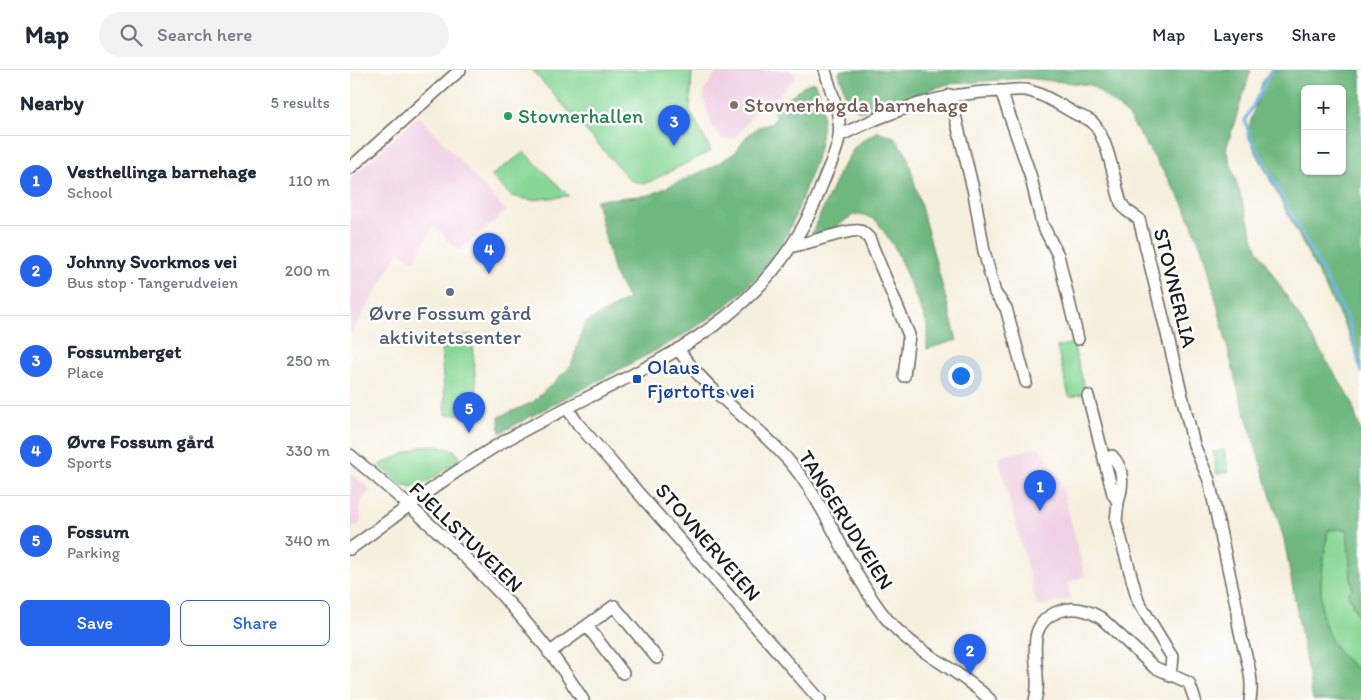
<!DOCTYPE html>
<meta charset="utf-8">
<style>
:root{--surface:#fff;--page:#f2f2f3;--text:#1f2937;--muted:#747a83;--line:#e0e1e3;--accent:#2563eb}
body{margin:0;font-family:Itim,sans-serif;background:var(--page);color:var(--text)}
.controls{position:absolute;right:15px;top:15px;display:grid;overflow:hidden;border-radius:8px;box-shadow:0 1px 4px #0004}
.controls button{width:45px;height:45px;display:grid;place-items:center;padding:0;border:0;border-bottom:1px solid var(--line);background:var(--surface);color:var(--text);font:25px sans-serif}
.you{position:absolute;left:610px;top:305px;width:18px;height:18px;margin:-12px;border:4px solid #fff;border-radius:50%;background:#1a73e8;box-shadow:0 0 0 8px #1a73e833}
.badge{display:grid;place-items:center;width:32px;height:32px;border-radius:50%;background:var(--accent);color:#fff;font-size:16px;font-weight:700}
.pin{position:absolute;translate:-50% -41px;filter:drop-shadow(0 1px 2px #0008)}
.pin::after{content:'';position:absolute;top:26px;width:18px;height:15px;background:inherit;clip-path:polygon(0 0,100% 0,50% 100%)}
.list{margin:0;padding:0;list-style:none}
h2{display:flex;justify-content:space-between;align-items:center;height:65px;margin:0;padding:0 20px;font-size:21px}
h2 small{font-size:16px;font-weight:400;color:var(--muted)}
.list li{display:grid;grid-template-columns:32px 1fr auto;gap:15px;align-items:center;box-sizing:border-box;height:90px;padding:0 20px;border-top:1px solid var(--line)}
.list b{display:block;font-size:19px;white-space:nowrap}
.list p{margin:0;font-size:16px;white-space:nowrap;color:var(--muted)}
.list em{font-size:16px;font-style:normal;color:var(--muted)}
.actions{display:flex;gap:10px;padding:15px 20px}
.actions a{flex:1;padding:11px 0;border:1px solid var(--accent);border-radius:8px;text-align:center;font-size:18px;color:var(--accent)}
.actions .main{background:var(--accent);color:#fff}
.icon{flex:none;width:28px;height:28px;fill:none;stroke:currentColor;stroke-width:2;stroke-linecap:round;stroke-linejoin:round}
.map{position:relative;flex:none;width:1011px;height:630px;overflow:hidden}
header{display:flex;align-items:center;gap:30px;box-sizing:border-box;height:70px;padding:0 25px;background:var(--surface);border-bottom:1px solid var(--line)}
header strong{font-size:24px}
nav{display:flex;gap:28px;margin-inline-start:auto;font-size:18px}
.search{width:350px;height:45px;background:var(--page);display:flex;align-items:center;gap:12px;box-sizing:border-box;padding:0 18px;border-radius:28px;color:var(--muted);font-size:19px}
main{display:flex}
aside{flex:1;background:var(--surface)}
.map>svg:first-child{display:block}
.built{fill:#f0d0e4}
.green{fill:#88d796;stroke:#527a59}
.forest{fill:#6eb87f;stroke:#456a4e;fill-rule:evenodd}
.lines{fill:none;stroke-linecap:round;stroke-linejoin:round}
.stream{stroke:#74b3e7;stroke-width:3}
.minor-casing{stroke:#686660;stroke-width:14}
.minor{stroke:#fff;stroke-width:11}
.education-dot{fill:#8d6e63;stroke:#fff;stroke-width:2}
.leisure-dot{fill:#2e9e5b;stroke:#fff;stroke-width:2}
.service-dot{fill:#5c6f8a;stroke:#fff;stroke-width:2}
.transit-dot{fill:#1a4fb4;stroke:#fff;stroke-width:2}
.labels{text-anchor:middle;stroke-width:5;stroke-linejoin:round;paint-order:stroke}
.education-label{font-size:21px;fill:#785e54;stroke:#fff;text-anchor:start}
.leisure-label{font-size:21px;fill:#27864d;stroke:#fff;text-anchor:start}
.street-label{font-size:21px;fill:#1c1c1c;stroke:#fff}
.service-label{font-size:21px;fill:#4e5e75;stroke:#fff}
.transit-label{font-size:21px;fill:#164399;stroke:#fff;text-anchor:start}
</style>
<header>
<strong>Map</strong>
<div class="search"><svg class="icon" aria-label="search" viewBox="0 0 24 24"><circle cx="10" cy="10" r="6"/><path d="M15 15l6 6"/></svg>Search here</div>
<nav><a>Map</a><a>Layers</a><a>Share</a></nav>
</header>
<main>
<aside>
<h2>Nearby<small>5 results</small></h2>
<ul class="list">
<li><span class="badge">1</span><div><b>Vesthellinga barnehage</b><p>School</p></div><em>110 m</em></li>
<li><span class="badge">2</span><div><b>Johnny Svorkmos vei</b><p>Bus stop · Tangerudveien</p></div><em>200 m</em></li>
<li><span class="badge">3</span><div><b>Fossumberget</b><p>Place</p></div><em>250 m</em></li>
<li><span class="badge">4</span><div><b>Øvre Fossum gård</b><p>Sports</p></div><em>330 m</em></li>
<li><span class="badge">5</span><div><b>Fossum</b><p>Parking</p></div><em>340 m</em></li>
</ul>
<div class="actions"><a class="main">Save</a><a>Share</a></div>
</aside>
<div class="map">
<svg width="1011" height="630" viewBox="0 0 1011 630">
<rect width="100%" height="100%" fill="#fff"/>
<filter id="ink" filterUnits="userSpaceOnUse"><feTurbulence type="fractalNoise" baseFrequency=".02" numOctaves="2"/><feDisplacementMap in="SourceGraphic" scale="10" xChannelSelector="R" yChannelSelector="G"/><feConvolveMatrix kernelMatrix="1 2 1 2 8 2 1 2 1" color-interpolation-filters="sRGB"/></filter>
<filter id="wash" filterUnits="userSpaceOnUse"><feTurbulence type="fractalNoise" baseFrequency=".0096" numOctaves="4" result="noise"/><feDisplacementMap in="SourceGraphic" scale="20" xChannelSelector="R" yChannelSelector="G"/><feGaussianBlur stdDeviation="1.12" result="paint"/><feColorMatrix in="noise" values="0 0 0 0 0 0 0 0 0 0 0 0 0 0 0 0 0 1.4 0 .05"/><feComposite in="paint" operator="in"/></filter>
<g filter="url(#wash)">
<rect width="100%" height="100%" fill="#f5efdd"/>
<path class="built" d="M368 0H440L446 6 427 27 403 44 386 67 373 70 362 56 354 29V21Z
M69 46 156 141 109 181 83 155 65 191 49 182 0 265V109Z
M689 377 709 405 735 506 717 513 721 529 688 537 648 387Z
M0 402 21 420 12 430 10 439 11 452 0 460Z"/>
<path class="green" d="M182 0H342L340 41 361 81 295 114 280 110Z
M174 82 219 126 181 130 161 126 141 106Z
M122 265 128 343 96 345 90 268Z
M723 273 736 323 721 327 719 326 707 277Z
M83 375 104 380 111 389 68 418 50 414 29 395 70 377Z
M874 380 879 402 867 404 863 382Z
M997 459 1002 519 998 524 1007 544 1011 545V602C1003 595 991 587 985 578 962 542 973 500 978 460Z"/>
<path class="forest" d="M491 0H901L876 79 907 179 1001 330 1011 363V545L1007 544 998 524 1002 519 997 459 978 460C972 500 962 542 986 578 991 587 1003 595 1011 602V630H963L934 469 888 320 856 189 833 133 777 44 741 15 675 8 598 14 511 42 498 34 489 3Z
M920 0H1011V296L997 260 897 64 912 13ZM955 19H992V101H955Z
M464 12C480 35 471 78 461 103 452 126 445 151 432 173 394 237 331 267 267 301 228 321 189 342 150 363L149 347 183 332 221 296 235 253 278 229 264 203 246 130 300 125 364 96 386 82 396 67 408 57 420 54 426 48 423 40 455 15Z
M527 61 544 67 557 85 607 270 577 279V254L545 178 527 151 514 145H503L481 160 463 168 462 163 490 101 506 75Z"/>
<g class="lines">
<path class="stream" d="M922 0 895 50 899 64 998 250 1011 302"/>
</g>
</g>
<g filter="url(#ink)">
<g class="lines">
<defs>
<path id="minor" d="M651 21 680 104 692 154 708 185 728 269
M600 25 624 123 634 181 645 223 656 238 676 312
M489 66C541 40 592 23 650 21 659 21 671 18 680 21 698 26 709 35 724 43 730 47 740 48 744 54 759 72 764 111 771 133L776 140 789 149 844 375 859 410 887 539C887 570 906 599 900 630
M0 98 110 0
M443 176C456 174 502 158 510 161 513 162 517 166 519 168L559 265 554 306
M328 279C358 323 404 351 438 390 479 437 497 500 536 548 564 582 609 599 640 630
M738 326 763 424 768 432 766 451 788 531 822 587 820 606
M217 338 228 354 470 630
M0 385C86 457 173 534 233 630
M762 386C775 399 773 416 768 432
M0 479C52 442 102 401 158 369 284 298 420 262 473 112 478 98 488 81 489 66 492 45 480 20 475 0
M237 556 273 603
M199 583 264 536 307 588
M685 630C695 601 667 556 710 541 724 536 738 540 751 548L804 597 839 613 845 630"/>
</defs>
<use href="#minor" class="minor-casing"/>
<use href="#minor" class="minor"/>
</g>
</g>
<circle class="education-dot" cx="384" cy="35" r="5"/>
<circle class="leisure-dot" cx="158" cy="46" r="5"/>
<circle class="service-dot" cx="100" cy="222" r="5"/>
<rect class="transit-dot" x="282" y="304" width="10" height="10" rx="2.5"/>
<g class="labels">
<g class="education-label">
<text x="394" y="42">Stovnerhøgda barnehage</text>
</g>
<g class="leisure-label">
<text x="168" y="53">Stovnerhallen</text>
</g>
<g class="street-label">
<text transform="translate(825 218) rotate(76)" y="7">STOVNERLIA</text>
<text transform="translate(496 450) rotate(58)" y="7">TANGERUDVEIEN</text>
<text transform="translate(116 467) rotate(44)" y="7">FJELLSTUVEIEN</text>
<text transform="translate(358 472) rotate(49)" y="7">STOVNERVEIEN</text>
</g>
<g class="service-label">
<text x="100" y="250">Øvre Fossum gård<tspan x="100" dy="24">aktivitetssenter</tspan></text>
</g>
<g class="transit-label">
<text x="297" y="304">Olaus<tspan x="297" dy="24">Fjørtofts vei</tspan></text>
</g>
</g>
</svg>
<div class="controls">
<button>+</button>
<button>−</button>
</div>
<div class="you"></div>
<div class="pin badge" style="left:690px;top:441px">1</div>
<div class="pin badge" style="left:620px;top:605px">2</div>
<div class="pin badge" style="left:324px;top:76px">3</div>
<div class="pin badge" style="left:139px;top:204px">4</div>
<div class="pin badge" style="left:119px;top:363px">5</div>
</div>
</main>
